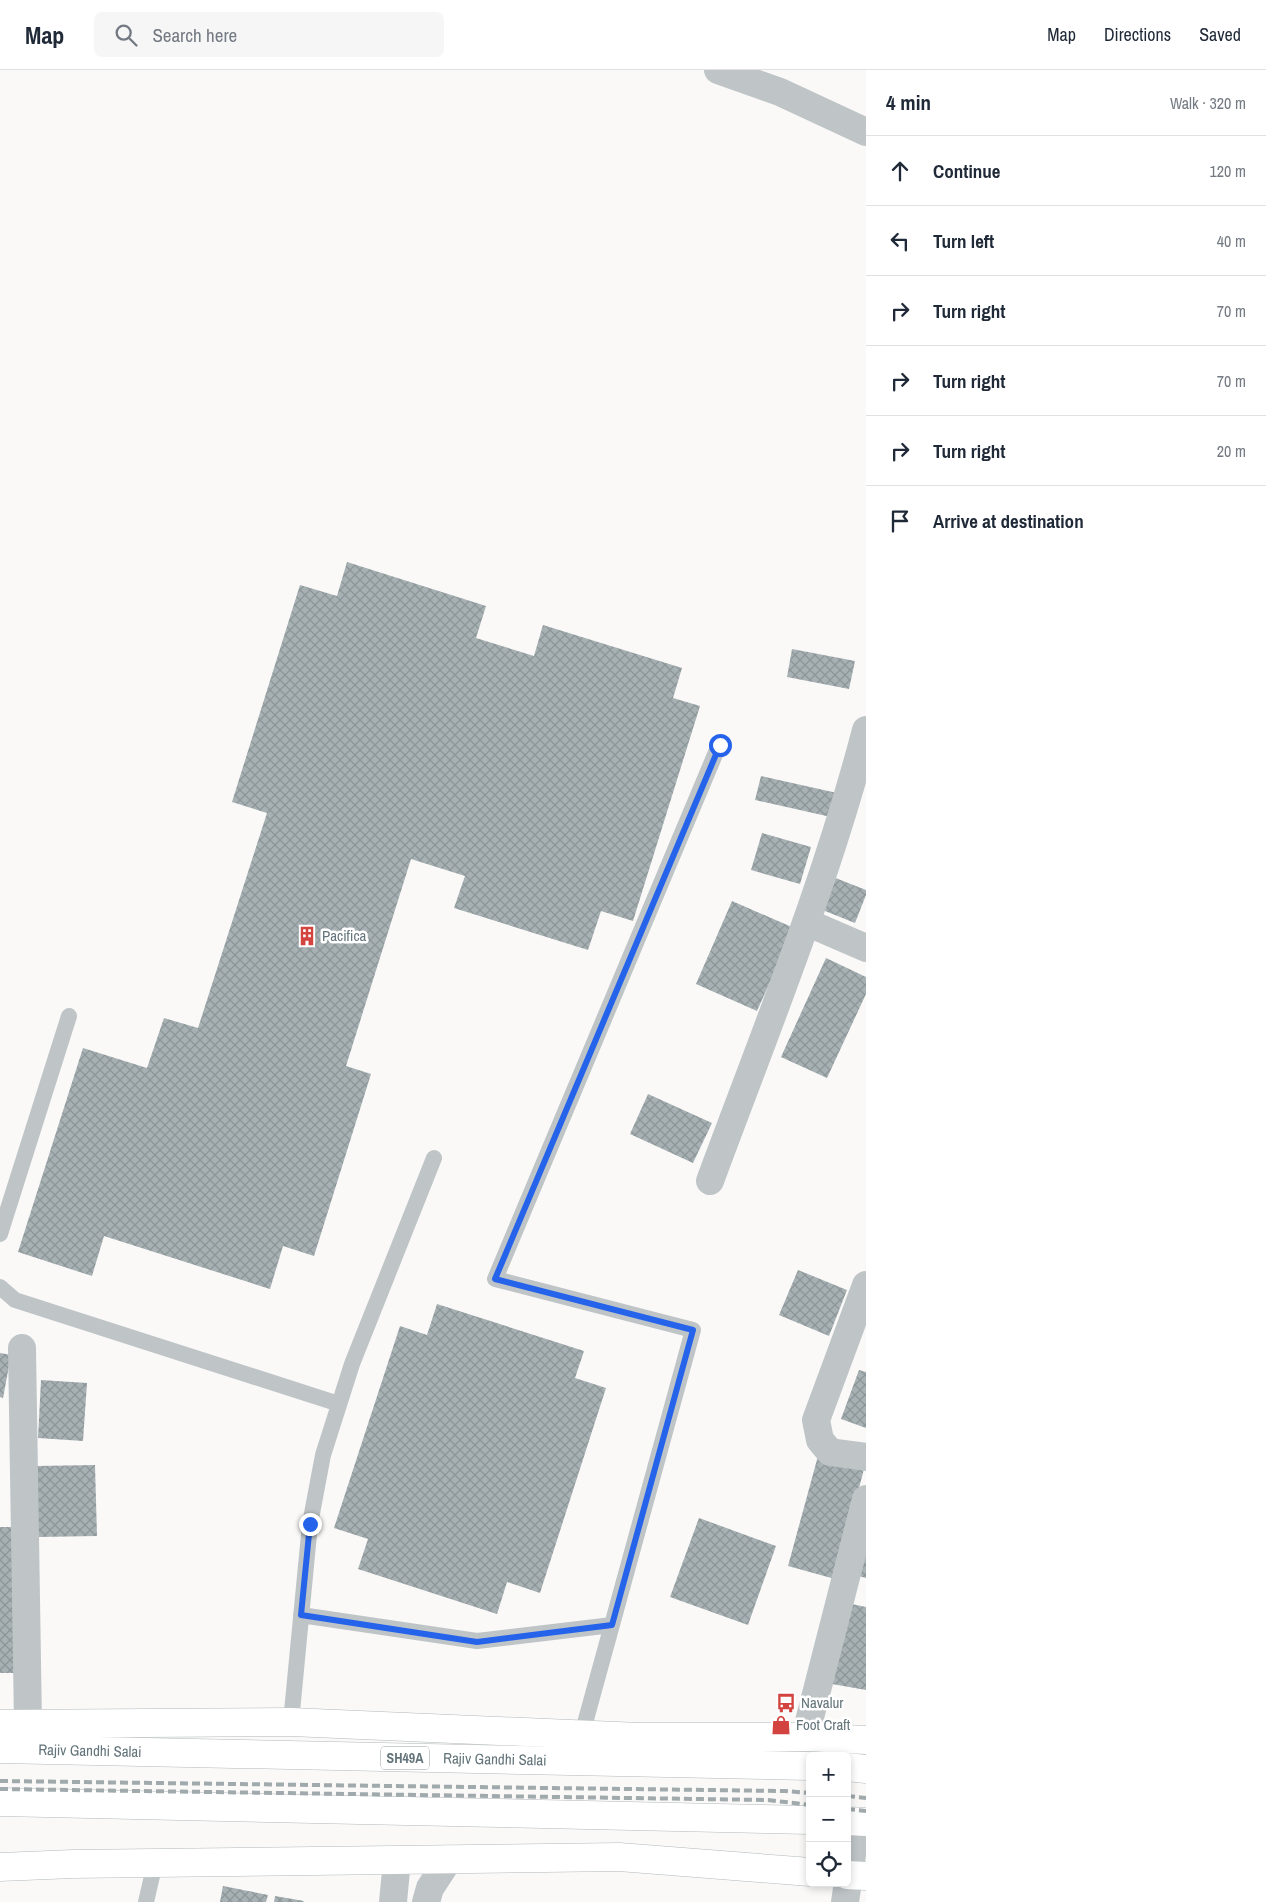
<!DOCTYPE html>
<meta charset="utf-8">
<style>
:root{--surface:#fff;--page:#f6f6f7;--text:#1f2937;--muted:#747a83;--line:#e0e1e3}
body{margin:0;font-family:"Archivo Narrow",sans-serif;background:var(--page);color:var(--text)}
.controls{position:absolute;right:15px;bottom:15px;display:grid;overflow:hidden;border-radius:8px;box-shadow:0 2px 8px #0003}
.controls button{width:45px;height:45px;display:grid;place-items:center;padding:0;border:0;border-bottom:1px solid var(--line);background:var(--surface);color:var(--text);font:25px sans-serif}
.stop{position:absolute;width:15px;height:15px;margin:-11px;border:4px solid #2563eb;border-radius:50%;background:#fff}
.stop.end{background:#2563eb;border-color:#fff;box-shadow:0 1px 5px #0008}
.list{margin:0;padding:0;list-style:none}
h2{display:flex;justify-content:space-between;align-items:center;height:65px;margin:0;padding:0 20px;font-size:21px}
h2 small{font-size:16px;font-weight:400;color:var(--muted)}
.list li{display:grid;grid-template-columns:32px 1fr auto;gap:15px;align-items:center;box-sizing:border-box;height:70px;padding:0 20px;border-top:1px solid var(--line)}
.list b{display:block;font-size:19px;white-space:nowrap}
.list em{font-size:16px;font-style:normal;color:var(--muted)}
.icon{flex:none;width:28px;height:28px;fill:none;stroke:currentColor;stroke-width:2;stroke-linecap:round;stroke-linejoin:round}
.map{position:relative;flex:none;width:866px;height:1832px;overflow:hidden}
header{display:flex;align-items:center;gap:30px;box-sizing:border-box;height:70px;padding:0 25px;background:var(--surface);border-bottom:1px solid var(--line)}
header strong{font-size:24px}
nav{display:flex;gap:28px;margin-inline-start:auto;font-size:18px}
.search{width:350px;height:45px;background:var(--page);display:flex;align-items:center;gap:12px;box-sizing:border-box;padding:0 18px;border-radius:8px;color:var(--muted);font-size:19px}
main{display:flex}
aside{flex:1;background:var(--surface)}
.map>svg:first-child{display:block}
.building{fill:url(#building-cross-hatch)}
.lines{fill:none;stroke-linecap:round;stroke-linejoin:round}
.secondary-casing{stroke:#b2b9bc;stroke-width:29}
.primary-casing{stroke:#b3b9bc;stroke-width:29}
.lane{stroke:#bfc5c7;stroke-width:16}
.street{stroke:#bfc5c7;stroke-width:28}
.secondary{stroke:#fff;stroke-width:28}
.primary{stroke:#fff;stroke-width:28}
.rail{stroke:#a0a9ac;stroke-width:4;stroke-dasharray:8 4;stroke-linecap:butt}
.route{stroke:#2563eb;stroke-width:6}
.labels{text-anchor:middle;stroke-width:5;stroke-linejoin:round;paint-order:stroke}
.shield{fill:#fff;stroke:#929ea2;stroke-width:1}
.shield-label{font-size:14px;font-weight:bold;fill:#63747a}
.poi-label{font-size:15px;fill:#63747a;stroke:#fff;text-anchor:start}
.street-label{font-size:15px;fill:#63747a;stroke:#fff}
</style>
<header>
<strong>Map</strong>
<div class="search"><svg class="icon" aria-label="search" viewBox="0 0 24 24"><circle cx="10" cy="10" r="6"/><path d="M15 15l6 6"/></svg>Search here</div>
<nav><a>Map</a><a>Directions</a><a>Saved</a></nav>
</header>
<main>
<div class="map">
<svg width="866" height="1832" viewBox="0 0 866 1832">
<defs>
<pattern id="building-cross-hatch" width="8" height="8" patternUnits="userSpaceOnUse" patternTransform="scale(1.25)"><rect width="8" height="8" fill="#a7b1b4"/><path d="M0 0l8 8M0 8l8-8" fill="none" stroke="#8c9597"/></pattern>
</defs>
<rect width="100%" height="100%" fill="#faf9f8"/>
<path class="building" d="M347 492 486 536 476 568 534 586 543 555 682 598 673 628 700 636 633 851 601 841 588 880 454 838 465 806 411 789 346 996 371 1004 314 1186 283 1176 270 1219 104 1166 92 1206 18 1182 83 978 147 998 164 948 198 958 267 743 232 732 300 515 337 526Z
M792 579 855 591 849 619 787 607Z
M761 706 837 723 831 747 755 730Z
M762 763 811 777 800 814 751 800Z
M828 805 866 820V825L855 853 815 837Z
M732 831 794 858 757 941 696 914Z
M826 888 866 907V924L827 1008 781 987Z
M648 1024 712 1053 693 1093 630 1064Z
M798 1200 847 1220 829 1266 779 1245Z
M437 1234 584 1281 575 1308 606 1318 540 1523 507 1512 497 1544 358 1499 368 1469 334 1458 400 1256 427 1265Z
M0 1283 11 1285 3 1328 0 1327Z
M859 1300 866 1302V1358L841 1349Z
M41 1310 87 1313 83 1371 38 1368Z
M818 1386 864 1399 835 1509 788 1496Z
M95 1395 97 1466 38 1467 36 1396Z
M699 1448 776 1476 748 1555 670 1527Z
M866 1455V1508L851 1504Z
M0 1457H19L21 1603H0Z
M847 1533 866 1537V1620L832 1614Z
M223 1816 268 1825 266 1832H220Z
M275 1826 304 1831 303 1832H274Z"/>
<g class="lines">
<defs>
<path id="secondary" d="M0 1654 291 1652 640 1667H805L866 1670
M0 1797 73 1794 619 1787 810 1802
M847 1805 866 1806"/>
<g id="primary">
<path id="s1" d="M0 1679 810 1696"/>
<path d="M847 1697 866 1699"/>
<path d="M0 1732 810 1750"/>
<path d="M847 1751 866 1752"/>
</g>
</defs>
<use href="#secondary" class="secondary-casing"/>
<use href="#primary" class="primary-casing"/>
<path class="lane" d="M0 1164 69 946
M0 1217 15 1230 339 1334
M301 1545 477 1571 612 1555
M291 1652 310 1454 323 1385 352 1294 434 1088
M582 1664 693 1260 495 1209 719 675
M146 1832 155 1793"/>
<path class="street" d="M718 0 780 22 866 62
M806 852 866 878
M710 1111C765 962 826 814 866 660
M866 1215 816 1350 820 1370 830 1382 866 1387
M22 1278 28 1654
M805 1667 866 1429
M393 1832 397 1790
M426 1832 430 1818 449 1789
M845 1832 857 1751"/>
<use href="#secondary" class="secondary"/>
<use href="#primary" class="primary"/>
<path class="rail" d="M0 1711 785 1721 810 1723
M0 1719 768 1730 810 1735
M847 1726 866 1728
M847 1739 866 1741"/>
</g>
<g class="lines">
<path class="route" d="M310 1454 301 1545 477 1572 612 1555 693 1260 495 1209 720 675"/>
</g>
<defs>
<symbol id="building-bare" viewBox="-9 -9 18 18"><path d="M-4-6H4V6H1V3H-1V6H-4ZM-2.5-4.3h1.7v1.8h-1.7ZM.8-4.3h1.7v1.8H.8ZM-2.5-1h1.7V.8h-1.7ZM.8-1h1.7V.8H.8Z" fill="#d3433f" stroke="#fff" stroke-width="2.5" paint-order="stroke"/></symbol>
<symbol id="bus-bare" viewBox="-9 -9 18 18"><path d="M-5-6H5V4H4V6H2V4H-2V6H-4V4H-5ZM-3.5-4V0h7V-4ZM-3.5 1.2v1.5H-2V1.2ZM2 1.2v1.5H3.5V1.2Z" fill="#d3433f" stroke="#fff" stroke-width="2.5" paint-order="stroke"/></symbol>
<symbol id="shop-bare" viewBox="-9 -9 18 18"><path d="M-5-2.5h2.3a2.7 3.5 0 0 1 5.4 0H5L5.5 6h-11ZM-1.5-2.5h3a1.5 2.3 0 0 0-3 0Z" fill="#d3433f" stroke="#fff" stroke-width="2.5" paint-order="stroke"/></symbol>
</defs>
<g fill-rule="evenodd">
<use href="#building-bare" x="293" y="852" width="28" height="28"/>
<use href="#bus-bare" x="772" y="1619" width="28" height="28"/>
<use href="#shop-bare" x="767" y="1641" width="28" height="28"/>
</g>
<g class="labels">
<rect class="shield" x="381" y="1676.5" width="48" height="23" rx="4"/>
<g class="shield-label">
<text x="405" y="1693">SH49A</text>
</g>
<g class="poi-label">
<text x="322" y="871">Pacifica</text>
<text x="801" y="1638">Navalur</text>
<text x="796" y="1660">Foot Craft</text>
</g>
<g class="street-label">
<text dy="5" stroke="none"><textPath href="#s1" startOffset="90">Rajiv Gandhi Salai</textPath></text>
<text dy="5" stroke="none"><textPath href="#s1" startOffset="495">Rajiv Gandhi Salai</textPath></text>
</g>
</g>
</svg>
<div class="controls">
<button>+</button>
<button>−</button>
<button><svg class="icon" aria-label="locate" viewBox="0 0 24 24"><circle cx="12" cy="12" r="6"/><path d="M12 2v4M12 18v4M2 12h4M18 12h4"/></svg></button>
</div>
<div class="stop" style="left:720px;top:675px"></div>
<div class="stop end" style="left:310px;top:1454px"></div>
</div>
<aside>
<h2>4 min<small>Walk · 320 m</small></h2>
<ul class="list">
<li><svg class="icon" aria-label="ahead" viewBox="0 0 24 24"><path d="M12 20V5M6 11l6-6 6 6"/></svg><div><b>Continue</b></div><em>120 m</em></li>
<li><svg class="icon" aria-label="left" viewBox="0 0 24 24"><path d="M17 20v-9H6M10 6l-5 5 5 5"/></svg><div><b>Turn left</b></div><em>40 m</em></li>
<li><svg class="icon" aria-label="right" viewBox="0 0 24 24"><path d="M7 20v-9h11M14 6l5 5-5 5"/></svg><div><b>Turn right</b></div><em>70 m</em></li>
<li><svg class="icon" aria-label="right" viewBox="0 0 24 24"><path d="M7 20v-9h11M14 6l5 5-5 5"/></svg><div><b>Turn right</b></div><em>70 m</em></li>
<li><svg class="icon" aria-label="right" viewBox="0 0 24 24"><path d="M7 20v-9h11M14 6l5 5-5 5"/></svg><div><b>Turn right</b></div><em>20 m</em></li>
<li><svg class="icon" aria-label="arrive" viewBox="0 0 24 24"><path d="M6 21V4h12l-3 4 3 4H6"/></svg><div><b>Arrive at destination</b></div></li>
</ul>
</aside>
</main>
